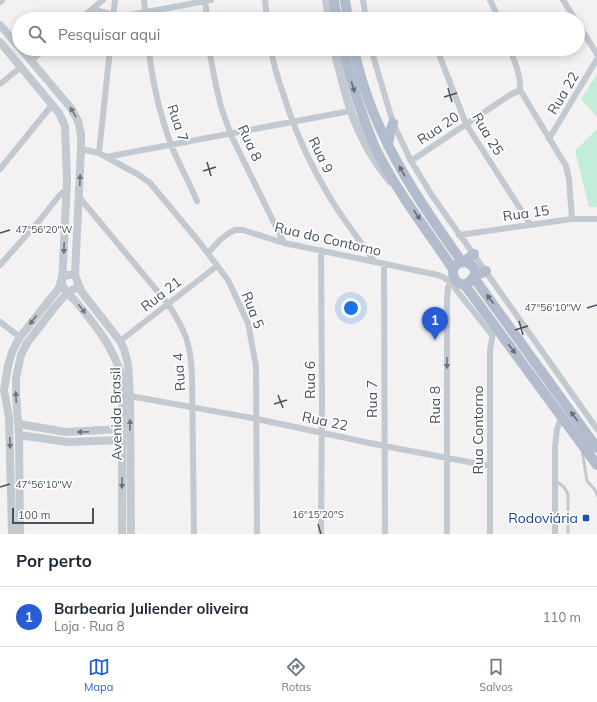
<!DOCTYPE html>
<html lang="pt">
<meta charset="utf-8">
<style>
:root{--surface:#fff;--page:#f2f2f3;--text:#1f2937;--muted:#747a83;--line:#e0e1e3;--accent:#275cd7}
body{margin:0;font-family:Mulish,sans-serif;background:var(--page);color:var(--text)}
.scale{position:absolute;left:12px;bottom:10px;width:82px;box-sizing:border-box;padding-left:4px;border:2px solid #4a515d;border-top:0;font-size:11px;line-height:14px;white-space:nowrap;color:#4a515d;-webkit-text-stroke:3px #fff;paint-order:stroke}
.you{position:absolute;left:351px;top:308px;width:14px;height:14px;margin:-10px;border:3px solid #fff;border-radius:50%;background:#1a73e8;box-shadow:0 0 0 6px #1a73e833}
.badge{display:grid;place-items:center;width:26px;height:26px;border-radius:50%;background:var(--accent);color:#fff;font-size:13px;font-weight:700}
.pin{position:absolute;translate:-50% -33px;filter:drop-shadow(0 1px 2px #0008)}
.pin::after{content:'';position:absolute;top:21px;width:14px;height:12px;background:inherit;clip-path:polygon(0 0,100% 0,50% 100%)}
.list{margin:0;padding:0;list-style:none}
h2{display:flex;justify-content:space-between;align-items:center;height:52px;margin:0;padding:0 16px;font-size:17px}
h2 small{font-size:13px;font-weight:400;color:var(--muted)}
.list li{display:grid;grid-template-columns:26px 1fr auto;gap:12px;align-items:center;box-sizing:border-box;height:60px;padding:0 16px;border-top:1px solid var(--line)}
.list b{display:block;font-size:15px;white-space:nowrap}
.list p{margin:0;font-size:13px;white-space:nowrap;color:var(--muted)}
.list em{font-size:13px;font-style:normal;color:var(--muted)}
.icon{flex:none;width:22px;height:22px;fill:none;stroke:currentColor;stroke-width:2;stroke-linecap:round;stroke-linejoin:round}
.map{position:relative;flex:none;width:597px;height:534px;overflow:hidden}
.search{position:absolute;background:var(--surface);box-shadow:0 2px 10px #0003;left:12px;right:12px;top:12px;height:44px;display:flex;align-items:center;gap:10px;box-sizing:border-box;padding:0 14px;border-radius:22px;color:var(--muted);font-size:15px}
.sheet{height:112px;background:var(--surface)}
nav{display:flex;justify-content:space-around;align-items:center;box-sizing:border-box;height:56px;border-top:1px solid var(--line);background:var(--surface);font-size:11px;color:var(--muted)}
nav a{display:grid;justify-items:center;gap:2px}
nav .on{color:var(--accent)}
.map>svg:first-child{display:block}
.green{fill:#c3edd9}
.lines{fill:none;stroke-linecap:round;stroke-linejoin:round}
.service{stroke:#c3c9d1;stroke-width:3}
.minor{stroke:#c3c9d1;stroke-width:6}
.tertiary{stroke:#c3c9d1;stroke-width:8}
.primary{stroke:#b3bccd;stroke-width:10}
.oneway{fill:#646c79}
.oneway2{fill:#6e7580}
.ticks{fill:none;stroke:#4a515d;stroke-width:1.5}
.transit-dot{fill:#1a4fb4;stroke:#fff;stroke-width:1.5}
.labels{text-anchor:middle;stroke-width:3.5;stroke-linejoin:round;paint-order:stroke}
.street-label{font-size:14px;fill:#4a515d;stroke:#fff}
.transit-label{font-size:14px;fill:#164399;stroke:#fff;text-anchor:end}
.ticks-label{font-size:10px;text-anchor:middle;fill:#4a515d;stroke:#fff;stroke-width:3.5;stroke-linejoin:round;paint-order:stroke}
</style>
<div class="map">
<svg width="597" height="534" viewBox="0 0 597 534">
<rect width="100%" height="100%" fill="#f3f1f1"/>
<path class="green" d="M597 74V117L581 99Z
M597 129V207H589L575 151Z"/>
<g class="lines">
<path class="service" d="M582 450 587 481 595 490 597 495
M556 481 564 487 568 494V534"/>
<path class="minor" d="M144 0 146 19
M205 0 207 19
M265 0 267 19
M363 0 366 19
M490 0 499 19
M563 0 575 19
M92 9 113 15H130L211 0
M113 18 115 0
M80 19 103 0
M578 24 597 54
M149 49C152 82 160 114 171 145 179 164 189 182 197 201
M209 49 215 81 221 107 231 135 284 243
M271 49C273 64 278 79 283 93 295 132 312 169 334 204 346 223 361 242 374 261
M371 49 393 123 411 161 433 197 597 429
M437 49 466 124 530 224
M510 49C515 62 521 76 520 90
M31 61 45 49
M0 84 21 67
M520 90 566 166 569 179 572 219
M549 139 597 59
M81 149 99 153 139 175 150 183 200 243 228 280 248 323 256 366 257 534
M99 153 110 49
M106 157 350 111
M411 161 510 95 520 90
M0 169 52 105
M79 197 168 304C185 330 191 344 192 375L194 534
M459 235 572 219H597
M321 250 322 398 321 534
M208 253 220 240 229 233 235 230H243L284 243 438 275 443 277 450 282 492 335
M384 264 385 534
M0 265 39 221 59 196 67 189
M0 322 20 337
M120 341 217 266
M130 396 257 419 384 446 490 466
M447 534V300L448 287 452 281
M490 534V351L493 332
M555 534V447L557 429 562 417"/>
<path class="tertiary" d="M326 0 329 19
M0 1 1 0
M0 25 19 47
M0 42 59 113 65 126 67 181 62 284C65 293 72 296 77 303 97 327 113 347 122 377V534
M21 49 71 108 78 121 81 134V149L75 275 81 291 120 341 124 349 128 364 130 396 131 534
M334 49C346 100 356 140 390 181
M19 424 66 432 122 429
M19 435 68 442 122 440
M12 534 9 417 4 390 8 366 12 352 20 337 59 288 62 277 68 275H75
M20 534 19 435 16 395V378L21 355 27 343 54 308 67 293 76 288 78 285"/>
<path class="primary" d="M334 0 337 19
M345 0 348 19
M343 49C351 82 361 114 374 145 394 188 427 230 453 269
M354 49C370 129 415 196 462 262
M388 146 390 132 393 123
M465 262C490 270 461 297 454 277 452 273 453 268 456 265 459 262 461 263 464 262 467 260 470 256 474 254
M475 276 486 271
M474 278 597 448
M464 284 597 465"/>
</g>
<defs><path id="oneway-solid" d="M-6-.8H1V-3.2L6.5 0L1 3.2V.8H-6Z"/></defs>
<g class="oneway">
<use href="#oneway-solid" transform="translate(353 87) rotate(73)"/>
<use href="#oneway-solid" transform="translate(402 171) rotate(-119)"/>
<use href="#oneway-solid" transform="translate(417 215) rotate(56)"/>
<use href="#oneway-solid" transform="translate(490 299) rotate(-127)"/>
<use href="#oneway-solid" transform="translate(512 349) rotate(53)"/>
<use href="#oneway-solid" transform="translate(574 416) rotate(-126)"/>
</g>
<g class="oneway2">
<use href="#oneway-solid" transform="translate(73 112) rotate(-121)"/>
<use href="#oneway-solid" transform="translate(80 180) rotate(-88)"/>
<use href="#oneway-solid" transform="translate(64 248) rotate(92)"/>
<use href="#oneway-solid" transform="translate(82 309) rotate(52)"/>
<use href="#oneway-solid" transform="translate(33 320) rotate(127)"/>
<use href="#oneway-solid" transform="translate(447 363) rotate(90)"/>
<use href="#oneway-solid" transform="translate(16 397) rotate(-93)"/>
<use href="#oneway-solid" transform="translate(130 425) rotate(-90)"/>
<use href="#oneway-solid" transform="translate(83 432) rotate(179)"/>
<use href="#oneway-solid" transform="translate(10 443) rotate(88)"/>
<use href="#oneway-solid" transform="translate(122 483) rotate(90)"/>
</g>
<path class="ticks" d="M448 88 452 102M444 97 457 93M207 162 211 176M203 171 216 167M0 233 10 230M587 308 597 305M519 321 523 335M515 330 528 326M278 395 283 408M274 404 287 400M0 487 10 484M318 524 321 534"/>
<rect class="transit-dot" x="582" y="514" width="8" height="8" rx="2"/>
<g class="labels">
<g class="street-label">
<text transform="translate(563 93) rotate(-59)" y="5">Rua 22</text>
<text transform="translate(178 123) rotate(71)" y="5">Rua 7</text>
<text transform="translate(438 128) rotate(-34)" y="5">Rua 20</text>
<text transform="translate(488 134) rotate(59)" y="5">Rua 25</text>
<text transform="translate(250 143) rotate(65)" y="5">Rua 8</text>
<text transform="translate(321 155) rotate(64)" y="5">Rua 9</text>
<text transform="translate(526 213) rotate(-8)" y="5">Rua 15</text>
<text transform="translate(328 239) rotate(13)" y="5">Rua do Contorno</text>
<text transform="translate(161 294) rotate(-38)" y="5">Rua 21</text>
<text transform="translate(253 310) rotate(69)" y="5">Rua 5</text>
<text transform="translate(179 372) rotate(-94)" y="5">Rua 4</text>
<text transform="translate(310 380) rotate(-90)" y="5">Rua 6</text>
<text transform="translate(372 399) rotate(-90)" y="5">Rua 7</text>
<text transform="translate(435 405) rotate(-90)" y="5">Rua 8</text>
<text transform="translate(116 414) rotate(-91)" y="5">Avenida Brasil</text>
<text transform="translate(325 421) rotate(12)" y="5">Rua 22</text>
<text transform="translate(478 430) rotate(-90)" y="5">Rua Contorno</text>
</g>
<g class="transit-label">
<text x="578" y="523">Rodoviária</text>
</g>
</g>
<g class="ticks-label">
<text x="44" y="233">47°56'20"W</text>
<text x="553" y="311">47°56'10"W</text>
<text x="44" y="488">47°56'10"W</text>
<text x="318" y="518">16°15'20"S</text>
</g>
</svg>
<div class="scale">100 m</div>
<div class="you"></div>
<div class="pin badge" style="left:435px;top:340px">1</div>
<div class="search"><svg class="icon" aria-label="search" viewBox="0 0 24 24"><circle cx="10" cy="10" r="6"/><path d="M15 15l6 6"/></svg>Pesquisar aqui</div>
</div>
<section class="sheet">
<h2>Por perto<small></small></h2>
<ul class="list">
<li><span class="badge">1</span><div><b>Barbearia Juliender oliveira</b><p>Loja · Rua 8</p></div><em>110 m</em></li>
</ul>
</section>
<nav>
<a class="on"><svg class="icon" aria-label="map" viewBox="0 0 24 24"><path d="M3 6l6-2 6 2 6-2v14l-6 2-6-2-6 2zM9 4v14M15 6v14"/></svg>Mapa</a>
<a><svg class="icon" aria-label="directions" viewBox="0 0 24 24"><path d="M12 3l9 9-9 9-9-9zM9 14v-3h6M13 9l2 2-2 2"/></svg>Rotas</a>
<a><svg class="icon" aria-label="saved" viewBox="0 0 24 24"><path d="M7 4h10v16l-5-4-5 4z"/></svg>Salvos</a>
</nav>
